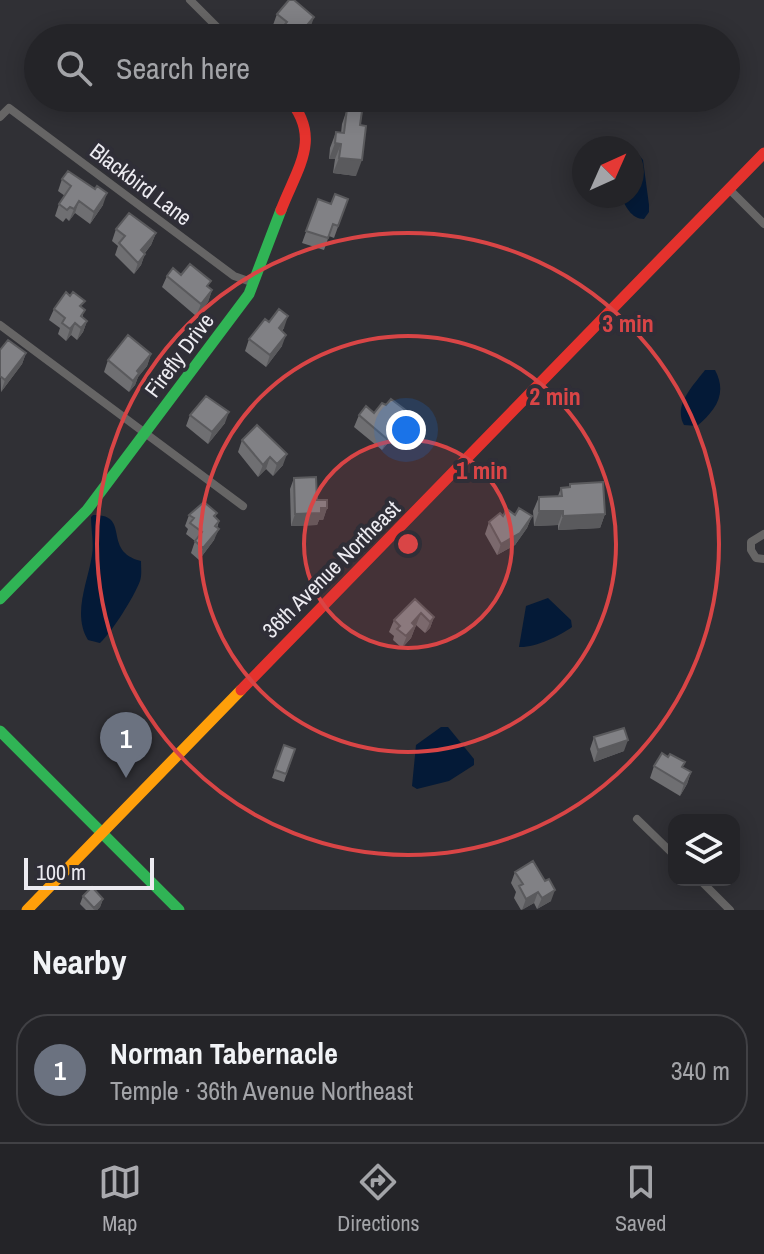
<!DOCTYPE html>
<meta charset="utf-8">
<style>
:root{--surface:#242428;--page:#2c2c30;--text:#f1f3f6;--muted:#a3a4a8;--line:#414145;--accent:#aaaaaf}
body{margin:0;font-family:"Archivo Narrow",sans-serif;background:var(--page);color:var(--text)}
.controls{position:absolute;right:24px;bottom:24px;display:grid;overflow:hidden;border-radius:16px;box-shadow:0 4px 20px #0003}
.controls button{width:72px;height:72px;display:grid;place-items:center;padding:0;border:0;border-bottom:2px solid var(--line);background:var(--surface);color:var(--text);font:40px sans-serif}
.compass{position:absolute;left:572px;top:136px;width:72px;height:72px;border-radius:50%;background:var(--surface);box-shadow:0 4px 20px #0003;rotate:45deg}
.scale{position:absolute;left:24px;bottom:20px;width:130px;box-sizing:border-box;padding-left:8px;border:4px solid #ecebf1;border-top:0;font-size:22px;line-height:28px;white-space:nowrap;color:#ecebf1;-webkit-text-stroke:6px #2f2e37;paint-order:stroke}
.you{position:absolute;left:406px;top:430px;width:28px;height:28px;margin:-20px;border:6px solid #fff;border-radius:50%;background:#1a73e8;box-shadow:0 0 0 12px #1a73e833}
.badge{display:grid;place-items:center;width:52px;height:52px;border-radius:50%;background:var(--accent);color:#fff;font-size:26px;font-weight:700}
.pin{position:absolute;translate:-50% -66px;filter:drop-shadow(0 2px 4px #0008)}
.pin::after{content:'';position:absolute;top:42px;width:28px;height:24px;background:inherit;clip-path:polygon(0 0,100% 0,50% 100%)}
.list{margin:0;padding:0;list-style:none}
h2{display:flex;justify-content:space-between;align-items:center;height:104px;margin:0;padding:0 32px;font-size:34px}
h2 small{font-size:26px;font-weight:400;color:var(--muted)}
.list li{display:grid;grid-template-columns:52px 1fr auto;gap:24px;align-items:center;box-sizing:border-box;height:112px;margin:0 16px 16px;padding:0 16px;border:2px solid var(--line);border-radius:32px}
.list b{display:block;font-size:30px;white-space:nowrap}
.list p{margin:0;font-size:26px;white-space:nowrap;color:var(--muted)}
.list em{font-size:26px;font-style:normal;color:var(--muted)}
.icon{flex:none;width:44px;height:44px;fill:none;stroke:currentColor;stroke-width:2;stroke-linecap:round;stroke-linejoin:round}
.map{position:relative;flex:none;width:764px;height:910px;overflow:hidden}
.search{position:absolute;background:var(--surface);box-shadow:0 4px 20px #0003;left:24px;right:24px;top:24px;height:88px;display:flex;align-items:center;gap:20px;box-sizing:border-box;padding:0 28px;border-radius:44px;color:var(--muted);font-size:30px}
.sheet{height:232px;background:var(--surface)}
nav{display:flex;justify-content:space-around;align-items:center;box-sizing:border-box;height:112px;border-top:2px solid var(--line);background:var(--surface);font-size:22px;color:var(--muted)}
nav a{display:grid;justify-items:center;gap:4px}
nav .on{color:var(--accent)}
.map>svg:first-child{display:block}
.water{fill:#041a37}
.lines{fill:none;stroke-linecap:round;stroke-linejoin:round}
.street{stroke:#666565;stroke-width:8}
.fast{stroke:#30b455;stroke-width:11}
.slow{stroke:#ff9f0a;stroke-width:11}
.jam{stroke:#e5322d;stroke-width:11}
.wall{fill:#6f6f72}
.shaded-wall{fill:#5a5a5d}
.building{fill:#818185;stroke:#5a5a5d;stroke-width:2}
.ring{fill:none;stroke:#d94546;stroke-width:4}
.labels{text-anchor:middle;stroke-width:8;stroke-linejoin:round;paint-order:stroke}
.street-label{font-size:22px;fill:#ecebf1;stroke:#2f2e37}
.centre{fill:#d94546;stroke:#2f2e37;stroke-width:4}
.ring-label{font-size:24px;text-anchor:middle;font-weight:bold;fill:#d94546;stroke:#2f2e37;stroke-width:8;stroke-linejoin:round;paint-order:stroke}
</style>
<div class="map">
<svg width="764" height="910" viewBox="0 0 764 910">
<rect width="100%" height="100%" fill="#303035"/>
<path class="water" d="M639 155 643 160 649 205V212L644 219C631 219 626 206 620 196H632V156Z
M705 370H715C728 394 715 411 697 426L684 425C673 405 693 386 705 370Z
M93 515C132 514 101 551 141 561 141 568 142 575 140 581 134 597 112 632 100 643L88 640C72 614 88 582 92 555 94 543 91 529 91 517Z
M548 598 571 620 572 627C560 636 534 648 519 647L526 606Z
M441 727H448L474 759V765L449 781 417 789 412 786 416 745Z"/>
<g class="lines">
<path class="street" d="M190 0 228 38
M0 117 9 108 234 276 254 283
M729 189 764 224
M0 325 243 506
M764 534 751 542V550L756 558 764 559
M637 819 674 855
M700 880 730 910"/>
<path class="fast" d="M0 599 87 510 249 294 281 210
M0 731 179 910"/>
<path class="slow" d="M27 910 241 690"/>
<path class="jam" d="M281 210C297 168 323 138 288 98
M241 690 764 153"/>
</g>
<path class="wall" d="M277 14 310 29 302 38H278L280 32 273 25Z
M347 109 356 176 333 173 335 159H329L330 148 336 132 341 133 342 124Z
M62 179 103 205 90 224 75 213 69 221 66 218 63 222 55 216 59 204 65 196 58 191Z
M318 199 331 204 348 199 334 238 329 236 324 250 302 243Z
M116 229 156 233 151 245 145 253 141 265 134 274 115 255 118 246 112 241Z
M181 275 209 287 212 290 208 302 196 316 162 287 167 276Z
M82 308 83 317 87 321 83 332 77 340 71 335 66 341 58 334 60 328 49 320 54 309Z
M269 322 284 328 282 331V346L266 367 245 351 249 339Z
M0 350 26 353 22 364 1 392Z
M151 354 147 366 138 377 135 385 129 392 104 372 108 360Z
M374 413 404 424 382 450 354 427 359 415Z
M190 415 225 423 208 444 186 426Z
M242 440 283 465 273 476 266 469 258 477 238 452Z
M294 478 327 508 323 520H319L317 525 291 526 290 489Z
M570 484 605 514 600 528 558 530V525L534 526 533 511 539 497 558 496 561 488 569 487Z
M217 513 215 517 219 521 214 540 199 560 191 553 195 541 186 534 188 529 185 526 189 515Z
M515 515 532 516 527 528 515 545 497 555 485 534 489 522 503 516Z
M415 599 434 617 430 628 425 633 416 625 411 638 402 648 393 640 394 636 389 632 394 620Z
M594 737 624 751 594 762 590 749Z
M284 745 295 749 284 782 272 778Z
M654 766 683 767 691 772 687 784 680 796 650 778Z
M515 872 551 901 537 909 534 903 521 910 514 898 516 892 511 883Z
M83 896 103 899 100 907 97 910H86L80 904Z"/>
<path class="shaded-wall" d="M314 17 310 29 302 38H300L303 30Z
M298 26 294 38H289L290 35Z
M335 143 341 144 335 159H329Z
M339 158 362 160 356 176 333 173Z
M107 193 103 205 90 224 94 212Z
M79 201 75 213 69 221 74 209Z
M156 233 151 245 137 262 141 250Z
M145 254 141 265 134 274 138 263Z
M212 290 208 302 196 316 201 304Z
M288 316 284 328 274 340 279 328Z
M87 321 83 332 77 340 81 328Z
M75 323 71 335 66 341 70 329Z
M286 335 282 346 266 367 270 355Z
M26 353 22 364 1 392 5 380Z
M151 354 147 366 138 377 135 385 129 392 137 371Z
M229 412 225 423 208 444 212 432Z
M408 412 404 424 382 450 387 439Z
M287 454 283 465 273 476 277 464Z
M270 457 266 469 258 477 263 465Z
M321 508H327L323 520H319L317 525 291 526 295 514Z
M539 511H563L558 525 534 526Z
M605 514 600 528 558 530 563 516Z
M532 516 527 528 515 545 497 555 501 544Z
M219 529 214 540 199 560 203 548Z
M421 613 411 638 402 648 412 623Z
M434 617 430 628 425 633 430 622Z
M628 740 624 751 594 762 598 750Z
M691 772 687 784 680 796 684 784Z
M555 890 551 901 537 909 542 898Z
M538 892 534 903 522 910 526 899Z
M103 899 100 907 97 910H94Z"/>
<path class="building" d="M289 0H294L314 17 303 30 298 26 290 35 282 28 287 22 277 14Z
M347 109 362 111 360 125 366 126 362 160 339 158 341 144 335 143 336 132 344 133Z
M68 171 95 189 97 186 107 193 94 212 79 201 74 209 70 207 67 210 59 204 71 186 62 179Z
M335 194 348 199 338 226 333 224 328 238 306 231 318 199 331 204Z
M129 213 156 233 141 250 145 254 138 263 119 243 125 236 116 229Z
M190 264 211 281 207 286 212 290 201 304 167 276 173 268 181 275Z
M66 292 70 296 73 292 85 301 80 306 85 310 81 316 87 321 81 328 75 323 70 329 62 323 65 318 54 309Z
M279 309 288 316 279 328 286 335 270 355 249 339 265 319 269 322Z
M128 335 151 354 137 371 139 373 133 381 108 360Z
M8 340 26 353 5 380 0 376V350Z
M206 396 229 412 212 432 190 415Z
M391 399 408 412 387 439 359 415 366 406 374 413 382 403 386 405Z
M257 425 287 454 277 464 270 457 263 465 242 440Z
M316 477 317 500H327V508H321V513L295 514 294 478Z
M603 482 605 514 563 516V511H539V497L562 496 561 488 570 487V484Z
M204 502 217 513 214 516 219 521 215 526 219 529 203 548 195 541 202 532 190 523 194 518 189 515Z
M519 508 532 516 520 533 501 544 489 522 500 513 503 516 507 509 515 515Z
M415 599 434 617 430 622 421 613 412 623 415 626 406 636 397 629 400 626 394 620Z
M624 728 628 740 598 750 594 737Z
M284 745 295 749 286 774 275 770Z
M662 753 668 757 670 754 685 762 682 767 691 772 684 784 654 766Z
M533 861 545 881 549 879 555 890 542 898 538 892 526 899 519 886 523 884 515 872Z
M92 887 103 899 94 908 83 896Z"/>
<circle cx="408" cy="544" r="104" fill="#d94546" fill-opacity=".12"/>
<g class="ring">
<circle cx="408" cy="544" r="104"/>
<circle cx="408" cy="544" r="208"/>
<circle cx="408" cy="544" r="311"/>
</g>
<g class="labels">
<g class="street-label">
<text transform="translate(141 184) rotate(37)" y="8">Blackbird Lane</text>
<text transform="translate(179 355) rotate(-53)" y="8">Firefly Drive</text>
<text transform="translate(331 569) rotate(-45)" y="8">36th Avenue Northeast</text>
</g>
</g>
<circle cx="408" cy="544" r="12" class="centre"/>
<g class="ring-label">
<text x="628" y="332">3 min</text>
<text x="555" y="405">2 min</text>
<text x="482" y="479">1 min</text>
</g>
</svg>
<div class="controls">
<button><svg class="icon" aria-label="layers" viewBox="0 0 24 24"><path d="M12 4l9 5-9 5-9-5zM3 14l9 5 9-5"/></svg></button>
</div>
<svg class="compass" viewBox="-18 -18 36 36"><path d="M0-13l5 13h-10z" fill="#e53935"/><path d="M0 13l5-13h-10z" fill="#a3a4a8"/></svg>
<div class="scale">100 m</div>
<div class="you"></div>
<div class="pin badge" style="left:126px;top:778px;background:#6b7280">1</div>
<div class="search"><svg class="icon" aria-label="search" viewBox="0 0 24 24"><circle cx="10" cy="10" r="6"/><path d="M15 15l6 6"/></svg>Search here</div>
</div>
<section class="sheet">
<h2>Nearby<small></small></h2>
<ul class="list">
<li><span class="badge" style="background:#6b7280">1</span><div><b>Norman Tabernacle</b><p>Temple · 36th Avenue Northeast</p></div><em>340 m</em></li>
</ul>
</section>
<nav>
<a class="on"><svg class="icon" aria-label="map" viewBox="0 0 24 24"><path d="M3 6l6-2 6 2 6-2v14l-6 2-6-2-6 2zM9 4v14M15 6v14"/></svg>Map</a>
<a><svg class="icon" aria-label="directions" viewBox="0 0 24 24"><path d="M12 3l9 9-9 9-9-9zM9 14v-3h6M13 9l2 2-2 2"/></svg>Directions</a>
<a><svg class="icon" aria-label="saved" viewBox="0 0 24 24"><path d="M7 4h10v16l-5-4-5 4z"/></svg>Saved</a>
</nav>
